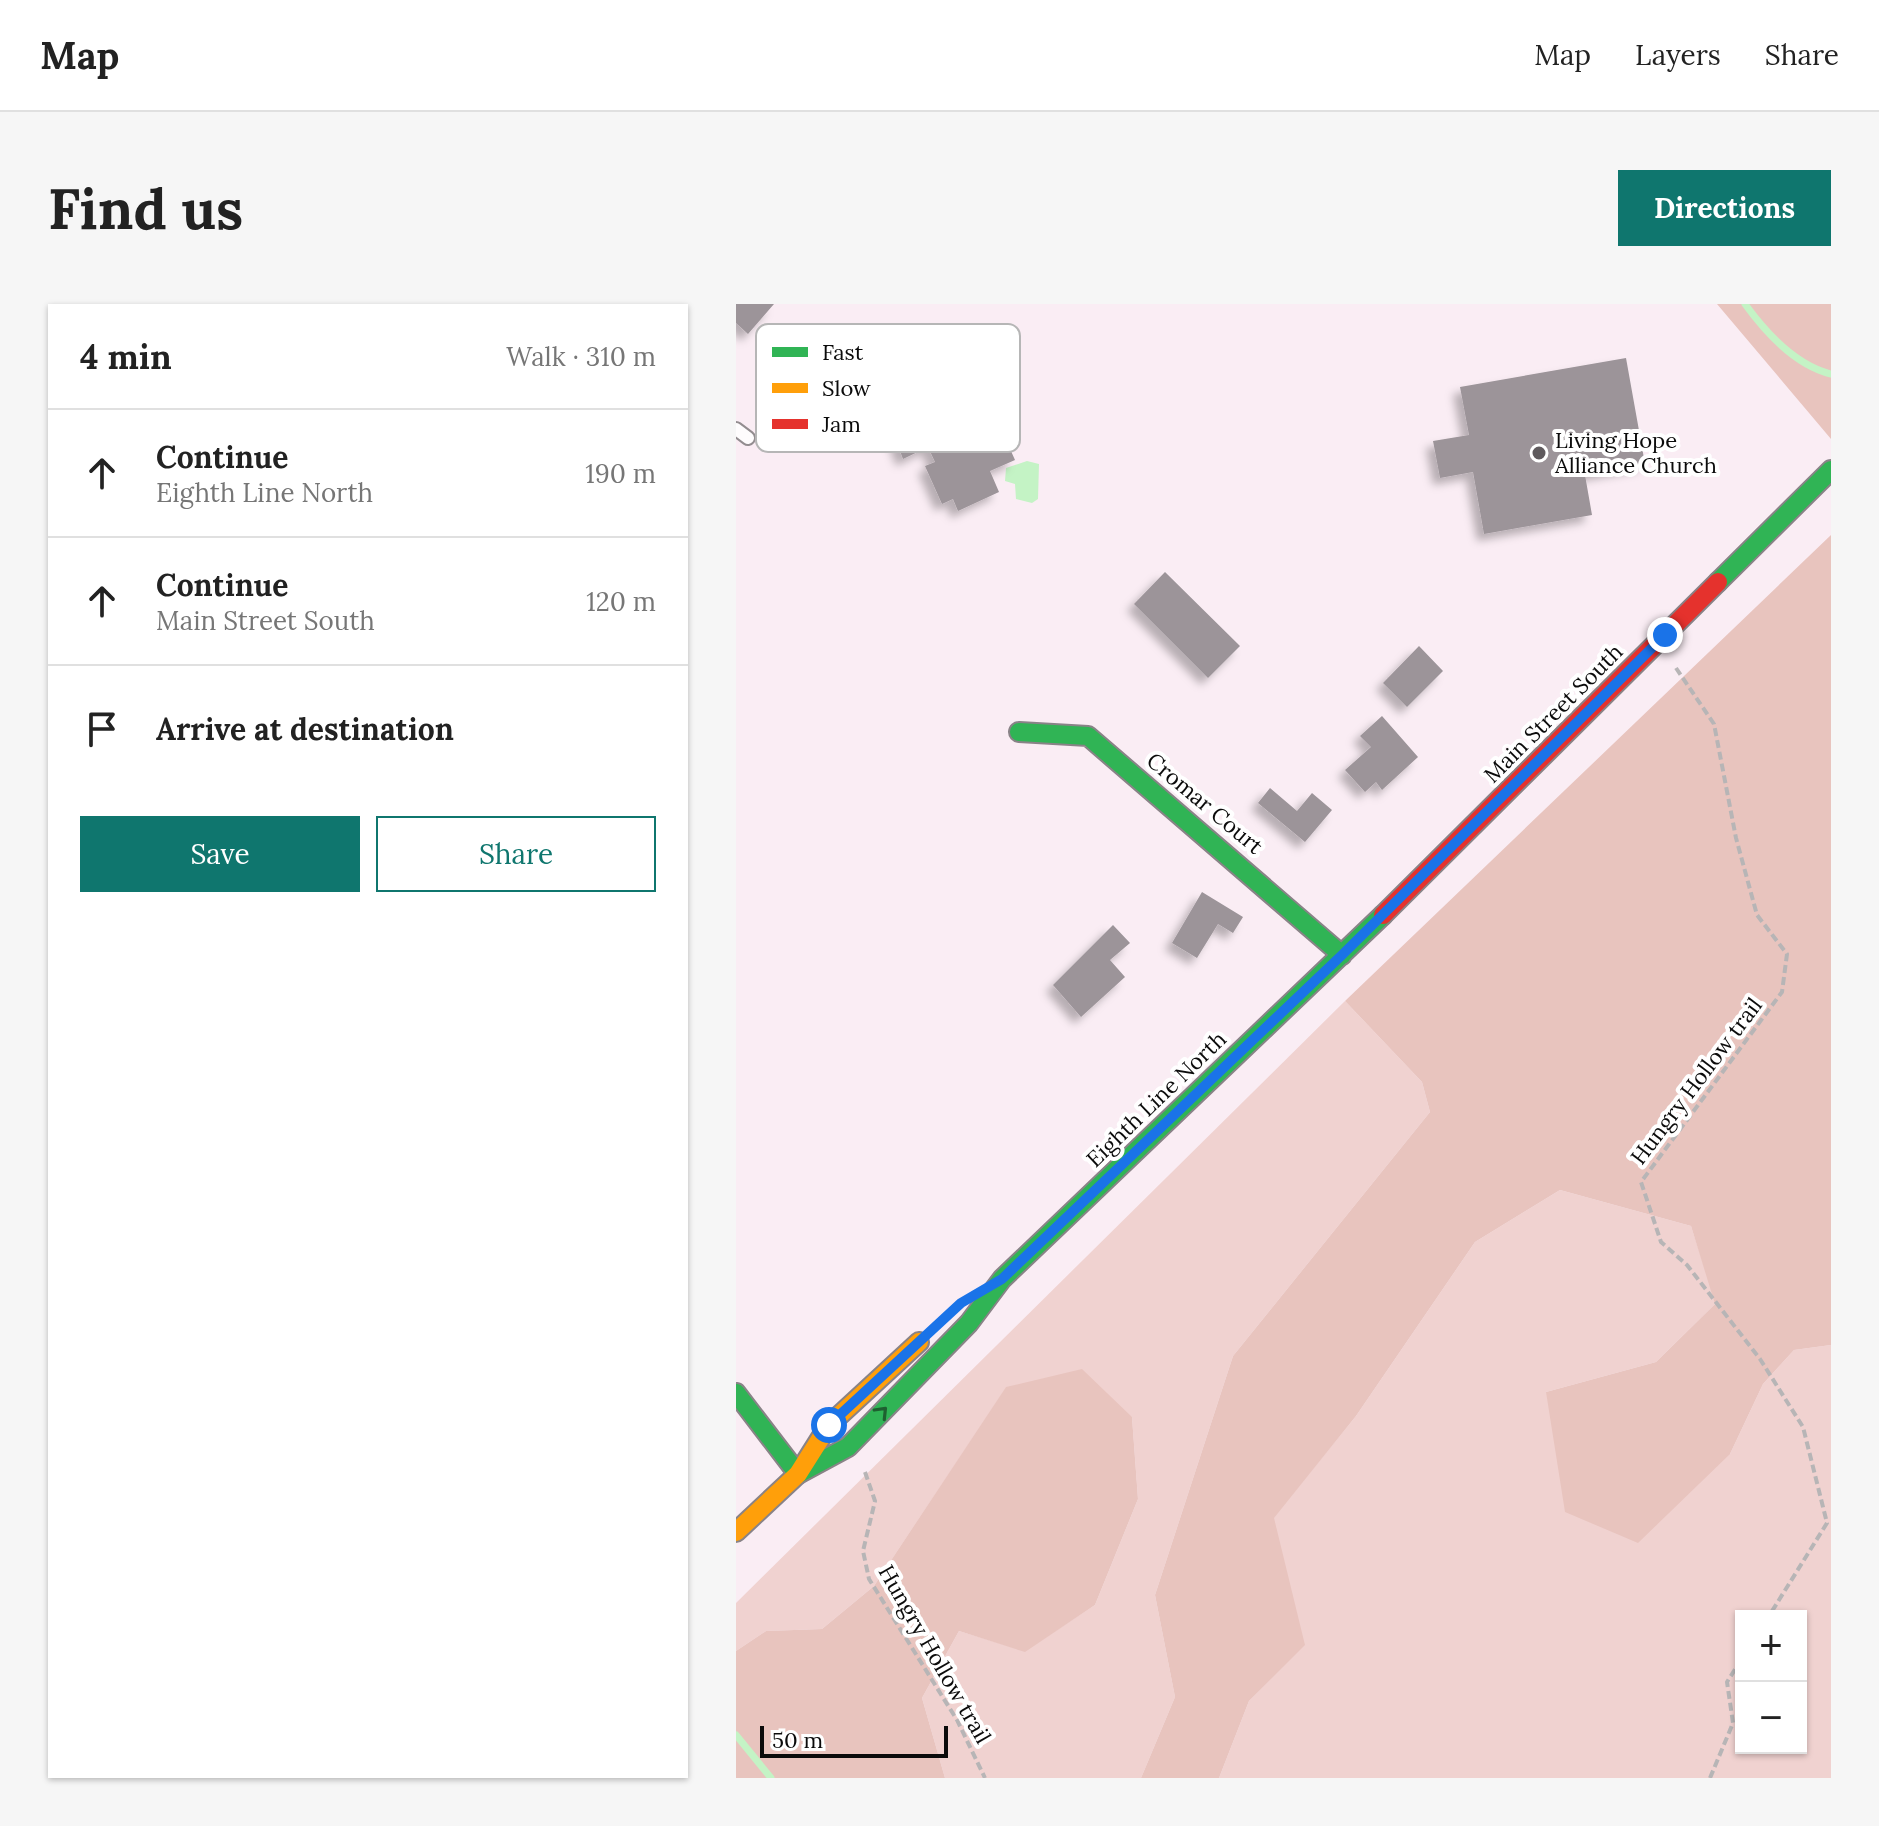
<!DOCTYPE html>
<meta charset="utf-8">
<style>
:root{--surface:#fff;--page:#f6f6f6;--text:#222;--muted:#767676;--line:#e0e0e0;--accent:#0f766e}
body{margin:0;font-family:Lora,serif;background:var(--page);color:var(--text)}
.controls{position:absolute;right:24px;bottom:24px;display:grid;overflow:hidden;border-radius:0px;box-shadow:0 2px 6px #0004}
.controls button{width:72px;height:72px;display:grid;place-items:center;padding:0;border:0;border-bottom:2px solid var(--line);background:var(--surface);color:var(--text);font:40px sans-serif}
.scale{position:absolute;left:24px;bottom:20px;width:188px;box-sizing:border-box;padding-left:8px;border:4px solid #0b0b0b;border-top:0;font-size:22px;line-height:28px;white-space:nowrap;color:#0b0b0b;-webkit-text-stroke:6px #fff;paint-order:stroke}
.stop{position:absolute;width:24px;height:24px;margin:-18px;border:6px solid #1a73e8;border-radius:50%;background:#fff}
.stop.end{background:#1a73e8;border-color:#fff;box-shadow:0 2px 8px #0008}
.list{margin:0;padding:0;list-style:none}
h2{display:flex;justify-content:space-between;align-items:center;height:104px;margin:0;padding:0 32px;font-size:34px}
h2 small{font-size:26px;font-weight:400;color:var(--muted)}
.list li{display:grid;grid-template-columns:52px 1fr auto;gap:24px;align-items:center;box-sizing:border-box;height:128px;padding:0 32px;border-top:2px solid var(--line)}
.list b{display:block;font-size:30px;white-space:nowrap}
.list p{margin:0;font-size:26px;white-space:nowrap;color:var(--muted)}
.list em{font-size:26px;font-style:normal;color:var(--muted)}
.actions{display:flex;gap:16px;padding:24px 32px}
.actions a{flex:1;padding:18px 0;border:2px solid var(--accent);border-radius:0px;text-align:center;font-size:28px;color:var(--accent)}
.actions .main{background:var(--accent);color:#fff}
.icon{flex:none;width:44px;height:44px;fill:none;stroke:currentColor;stroke-width:2;stroke-linecap:round;stroke-linejoin:round}
.map{position:relative;flex:none;width:1095px;height:1474px;overflow:hidden;border-radius:0px}
header{display:flex;align-items:center;gap:48px;box-sizing:border-box;height:112px;padding:0 40px;background:var(--surface);border-bottom:2px solid var(--line)}
header strong{font-size:38px}
nav{display:flex;gap:44px;margin-inline-start:auto;font-size:28px}
.intro{display:flex;align-items:center;justify-content:space-between;box-sizing:border-box;height:192px;padding:0 48px}
h1{margin:0;font-size:56px}
.button{padding:20px 36px;border-radius:0px;background:var(--accent);color:#fff;font-size:28px;font-weight:700}
main{display:flex;gap:48px;padding:0 48px}
aside{flex:1;background:var(--surface);border-radius:0px;box-shadow:0 2px 6px #0004}
.map>svg:first-child{display:block}
.green{fill:#f0d2d0;fill-rule:evenodd}
.forest{fill:#e8c4be}
.water{fill:#c4f3c5}
.lines{fill:none;stroke-linecap:round;stroke-linejoin:round}
.stream{stroke:#c4f3c5;stroke-width:7}
.building{fill:#9c9499;filter:url(#shadow)}
.lane-casing{stroke:#938d90;stroke-width:16}
.fast-casing{stroke:#898387;stroke-width:22}
.slow-casing{stroke:#898387;stroke-width:22}
.jam-casing{stroke:#898387;stroke-width:22}
.path{stroke:#b7b5b6;stroke-width:4;stroke-dasharray:8 4;stroke-linecap:butt}
.lane{stroke:#fefcfd;stroke-width:12}
.fast{stroke:#30b455;stroke-width:18}
.slow{stroke:#ff9f0a;stroke-width:18}
.jam{stroke:#e5322d;stroke-width:18}
.oneway{stroke:#1e6030}
.route{stroke:#1a73e8;stroke-width:10}
.poi-dot{fill:#5f5a5d;stroke:#fff;stroke-width:3}
.labels{text-anchor:middle;stroke-width:8;stroke-linejoin:round;paint-order:stroke}
.poi-label{font-size:22px;fill:#0b0b0b;stroke:#fff;text-anchor:start}
.street-label{font-size:22px;fill:#0b0b0b;stroke:#fff}
.key{fill:#fff;stroke:#b6b6b6;stroke-width:2}
.key-label{font-size:22px;fill:#0b0b0b}
</style>
<header>
<strong>Map</strong>
<nav><a>Map</a><a>Layers</a><a>Share</a></nav>
</header>
<div class="intro"><h1>Find us</h1><a class="button">Directions</a></div>
<main>
<aside>
<h2>4 min<small>Walk · 310 m</small></h2>
<ul class="list">
<li><svg class="icon" aria-label="ahead" viewBox="0 0 24 24"><path d="M12 20V5M6 11l6-6 6 6"/></svg><div><b>Continue</b><p>Eighth Line North</p></div><em>190 m</em></li>
<li><svg class="icon" aria-label="ahead" viewBox="0 0 24 24"><path d="M12 20V5M6 11l6-6 6 6"/></svg><div><b>Continue</b><p>Main Street South</p></div><em>120 m</em></li>
<li><svg class="icon" aria-label="arrive" viewBox="0 0 24 24"><path d="M6 21V4h12l-3 4 3 4H6"/></svg><div><b>Arrive at destination</b></div></li>
</ul>
<div class="actions"><a class="main">Save</a><a>Share</a></div>
</aside>
<div class="map">
<svg width="1095" height="1474" viewBox="0 0 1095 1474">
<defs>
<filter id="shadow"><feDropShadow dx="-7" dy="7" stdDeviation="4" flood-color="#0004"/></filter>
</defs>
<rect width="100%" height="100%" fill="#faedf4"/>
<path class="green" d="M609 697 686 778 694 808 497 1052 419 1291 439 1393 405 1474H209L186 1394 223 1327 289 1347 359 1301 402 1195 396 1113 270 1084 138 1282 86 1325 30 1327 0 1347V1299Z
M824 886 955 922 980 999 920 1058 810 1088 994 1150 1027 1080 1058 1046 1095 1041V1474H483L513 1397 568 1341 537 1214 620 1112 739 938ZM1005 1312H1065V1444H1005Z"/>
<path class="forest" d="M981 0H1095V135Z
M1095 231V1041L1058 1046 1027 1080 994 1150 902 1239 829 1208 810 1088 920 1058 979 1000 955 922 824 886 739 938 620 1112 538 1214 569 1341 513 1397 483 1474H405L439 1393 419 1291 497 1052 694 808 686 778 609 697Z
M346 1065 396 1113 402 1195 359 1301 289 1348 223 1327 186 1394 209 1474H0V1347L30 1327 86 1325 138 1282 270 1083Z"/>
<path class="water" d="M291 157 303 160 302 195 296 199 280 195 279 180 269 177 270 164Z"/>
<g class="lines">
<path class="stream" d="M1009 0C1030 29 1059 61 1095 70
M0 1431 35 1474"/>
</g>
<path class="building" d="M0 0H38L12 30 0 19Z
M890 54 909 160 849 171 856 211 748 230 737 168 704 174 697 137 733 131 724 83Z
M216 89 241 138 266 127 279 156 254 167 263 188 222 207 217 195 206 200 189 162 199 158 192 143 167 155 153 117Z
M429 268 504 342 472 374 398 300Z
M683 342 707 367 671 403 647 379Z
M646 412 682 453 646 486 640 478 629 488 609 466 635 443 624 432Z
M534 484 561 507 576 489 596 506 569 538 522 499Z
M466 588 507 613 497 629 482 620 461 654 436 639Z
M377 621 394 639 374 656 389 673 345 713 317 681Z"/>
<g class="lines">
<defs>
<path id="lane" d="M0 125 12 134"/>
<path id="fast" d="M982 278 1095 166
M283 428 352 432 606 651
M0 1089 62 1170
M62 1170 112 1143 233 1019 266 975 647 611"/>
<path id="slow" d="M0 1228 62 1170 93 1121 183 1038"/>
<path id="jam" d="M647 611 982 278"/>
</defs>
<use href="#lane" class="lane-casing"/>
<use href="#fast" class="fast-casing"/>
<use href="#slow" class="slow-casing"/>
<use href="#jam" class="jam-casing"/>
<path class="path" d="M940 364 978 420 1000 534 1021 611 1051 650 1046 688 905 878 925 938 951 961 1024 1055 1067 1123 1091 1219 1033 1312
M129 1168 139 1197 127 1247 133 1275 221 1416 249 1474
M974 1474 997 1419 991 1378 1005 1356"/>
<use href="#lane" class="lane"/>
<use href="#fast" class="fast"/>
<use href="#slow" class="slow"/>
<use href="#jam" class="jam"/>
</g>
<defs><path id="oneway-chevron" d="M-2-3.5L2.5 0L-2 3.5" fill="none" stroke-width="1.6" stroke-linecap="round" stroke-linejoin="round" transform="scale(2)"/></defs>
<use class="oneway" href="#oneway-chevron" transform="translate(146 1108) rotate(-46)"/>
<g class="lines">
<path class="route" d="M93 1121 225 999 266 975 606 651 929 331"/>
</g>
<circle class="poi-dot" cx="803" cy="149" r="8"/>
<g class="labels">
<g class="poi-label">
<text x="819" y="144">Living Hope<tspan x="819" dy="25">Alliance Church</tspan></text>
</g>
<g class="street-label">
<text transform="translate(817 409) rotate(-45)" y="8">Main Street South</text>
<text transform="translate(469 499) rotate(40)" y="8">Cromar Court</text>
<text transform="translate(960 777) rotate(-53)" y="8">Hungry Hollow trail</text>
<text transform="translate(420 795) rotate(-44)" y="8">Eighth Line North</text>
<text transform="translate(199 1350) rotate(60)" y="8">Hungry Hollow trail</text>
</g>
</g>
<rect x="20" y="20" width="264" height="128" rx="12" class="key"/>
<rect x="36" y="43" width="36" height="10" fill="#30b455"/>
<rect x="36" y="79" width="36" height="10" fill="#ff9f0a"/>
<rect x="36" y="115" width="36" height="10" fill="#e5322d"/>
<g class="key-label">
<text x="86" y="56">Fast</text>
<text x="86" y="92">Slow</text>
<text x="86" y="128">Jam</text>
</g>
</svg>
<div class="controls">
<button>+</button>
<button>−</button>
</div>
<div class="scale">50 m</div>
<div class="stop" style="left:93px;top:1121px"></div>
<div class="stop end" style="left:929px;top:331px"></div>
</div>
</main>
